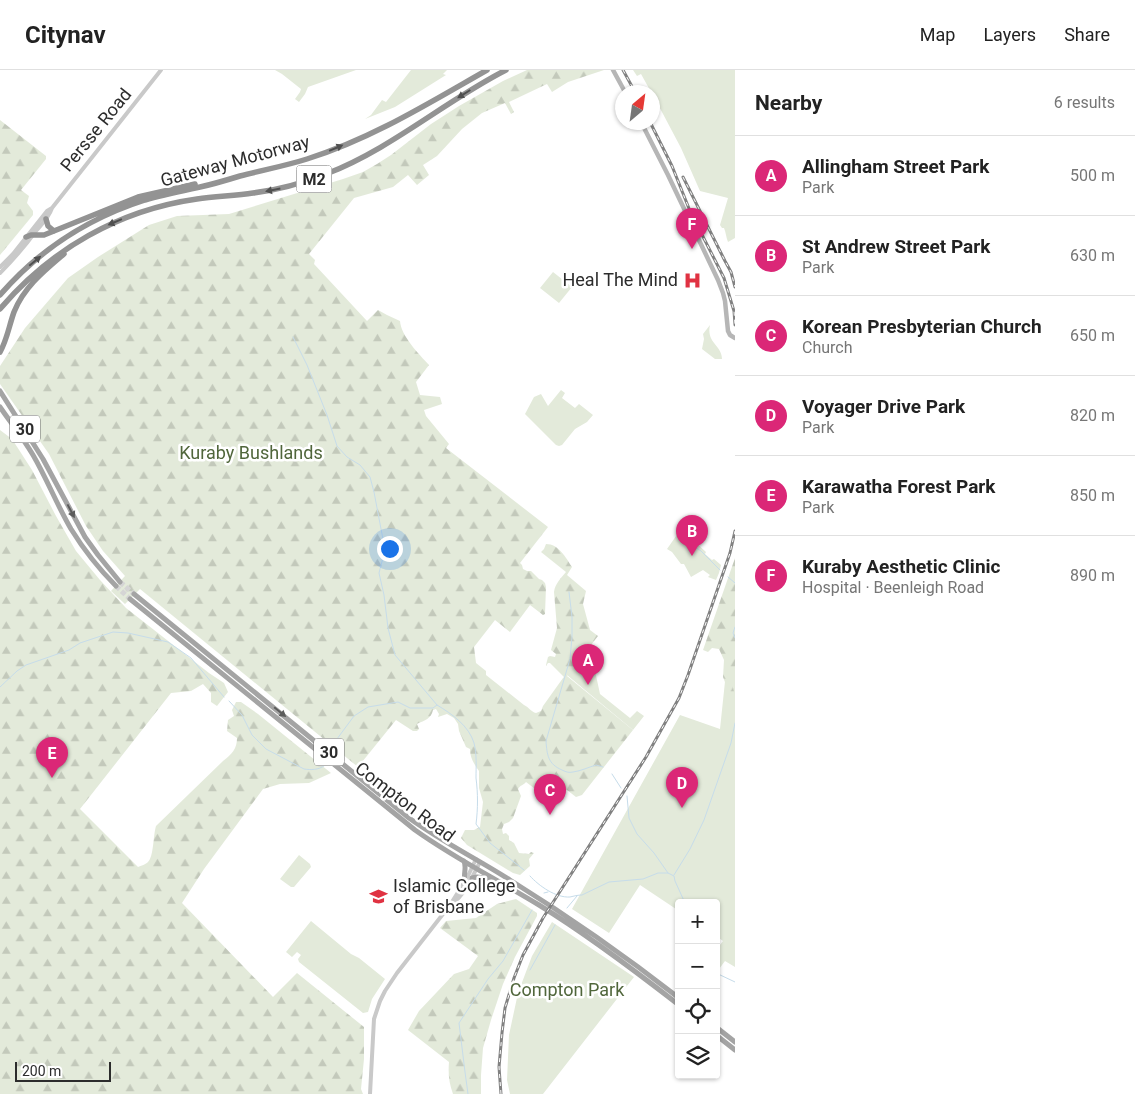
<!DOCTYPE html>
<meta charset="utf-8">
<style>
:root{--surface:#fff;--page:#f6f6f6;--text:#222;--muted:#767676;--line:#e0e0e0;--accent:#db2777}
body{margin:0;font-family:Roboto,sans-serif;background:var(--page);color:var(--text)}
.controls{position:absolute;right:15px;bottom:15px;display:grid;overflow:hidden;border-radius:5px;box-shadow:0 1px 4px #0004}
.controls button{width:45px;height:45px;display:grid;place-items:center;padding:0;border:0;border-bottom:1px solid var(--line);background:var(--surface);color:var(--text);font:25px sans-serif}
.compass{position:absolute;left:615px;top:15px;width:45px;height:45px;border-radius:50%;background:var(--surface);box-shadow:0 1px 4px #0004;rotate:29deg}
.scale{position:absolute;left:15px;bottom:12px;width:96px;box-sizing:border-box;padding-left:5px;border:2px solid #2c2c2c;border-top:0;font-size:14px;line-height:18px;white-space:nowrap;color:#2c2c2c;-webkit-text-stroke:4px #fff;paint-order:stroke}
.you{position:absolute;left:389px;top:478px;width:18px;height:18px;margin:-12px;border:4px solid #fff;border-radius:50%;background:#1a73e8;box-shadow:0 0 0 8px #1a73e833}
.badge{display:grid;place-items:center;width:32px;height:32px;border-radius:50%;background:var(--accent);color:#fff;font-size:16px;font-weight:700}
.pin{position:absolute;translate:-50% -41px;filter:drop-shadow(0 1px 2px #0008)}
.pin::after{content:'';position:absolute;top:26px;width:18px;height:15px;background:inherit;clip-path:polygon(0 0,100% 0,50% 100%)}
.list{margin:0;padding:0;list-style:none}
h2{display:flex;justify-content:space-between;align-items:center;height:65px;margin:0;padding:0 20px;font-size:21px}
h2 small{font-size:16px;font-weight:400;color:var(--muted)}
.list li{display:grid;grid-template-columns:32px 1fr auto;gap:15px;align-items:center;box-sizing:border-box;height:80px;padding:0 20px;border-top:1px solid var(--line)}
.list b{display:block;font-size:19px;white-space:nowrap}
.list p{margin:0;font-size:16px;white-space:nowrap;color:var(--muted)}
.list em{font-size:16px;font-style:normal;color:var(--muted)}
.icon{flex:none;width:28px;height:28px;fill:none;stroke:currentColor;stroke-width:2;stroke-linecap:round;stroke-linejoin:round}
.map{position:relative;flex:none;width:735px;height:1024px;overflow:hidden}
header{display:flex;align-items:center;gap:30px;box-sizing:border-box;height:70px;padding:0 25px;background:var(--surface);border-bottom:1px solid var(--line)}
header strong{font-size:24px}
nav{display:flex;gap:28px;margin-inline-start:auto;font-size:18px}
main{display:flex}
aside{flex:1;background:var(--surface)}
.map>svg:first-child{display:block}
.green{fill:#e3eada}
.forest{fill:url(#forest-firs)}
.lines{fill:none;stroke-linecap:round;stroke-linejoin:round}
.stream{stroke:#c6dcea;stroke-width:1}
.primary-tunnel{stroke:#d5d5d5;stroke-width:5;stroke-dasharray:5 2.5;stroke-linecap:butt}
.tertiary{stroke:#c9c9c9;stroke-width:4}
.secondary{stroke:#b6b6b6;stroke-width:4.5}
.primary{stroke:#a4a4a4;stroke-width:5}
.motorway{stroke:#939393;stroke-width:5.5}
.rail-casing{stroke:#818181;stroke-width:3}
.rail{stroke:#fff;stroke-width:1;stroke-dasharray:4;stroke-linecap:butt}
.oneway{fill:#505050}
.oneway2{fill:#5c5c5c}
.labels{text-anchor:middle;stroke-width:5;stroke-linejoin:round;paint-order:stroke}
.shield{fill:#fff;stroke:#6b6b6b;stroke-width:1}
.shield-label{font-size:16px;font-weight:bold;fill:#2c2c2c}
.street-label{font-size:18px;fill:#2c2c2c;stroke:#fff}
.poi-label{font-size:18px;fill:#2c2c2c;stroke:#fff;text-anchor:end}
.park-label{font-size:18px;fill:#50663b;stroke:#fff}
</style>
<header>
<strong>Citynav</strong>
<nav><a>Map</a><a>Layers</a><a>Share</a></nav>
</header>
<main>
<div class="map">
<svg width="735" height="1024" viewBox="0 0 735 1024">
<defs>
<pattern id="forest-firs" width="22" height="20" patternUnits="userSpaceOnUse" patternTransform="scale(1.25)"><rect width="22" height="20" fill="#e3eada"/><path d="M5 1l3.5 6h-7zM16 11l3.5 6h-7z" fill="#c3c9bb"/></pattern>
</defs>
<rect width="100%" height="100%" fill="#fff"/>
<path class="green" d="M275 0H356L308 17 305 24 299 32 295 29 300 22 301 19 282 4Z
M411 0H447L443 4 446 5 395 37 365 49 371 45 382 30 386 32Z
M633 0H735V168L728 172C726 167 726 163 724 158H722L720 155 728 128 700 121 681 78 653 25 652 22H651L641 4 637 6Z
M553 202 572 217 559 233 540 218Z
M710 255C706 273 722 275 722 289H715L702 279 704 269 703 264Z
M561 320 565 323 562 328 575 338 579 334 593 345 587 352 575 359 562 375 559 376 556 375 525 344 534 327 541 324 548 336Z
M681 459 706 482 705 484 712 490 714 489 721 495 719 503 716 510 708 507 710 505 703 500 691 507 684 494H681L672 482 667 479Z
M586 581 594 596 600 624 630 648 637 641 644 646 633 660 567 605Z
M728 583 735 584V897L725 891 716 903V880L723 871 716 866V833H679V841L640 815 609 863 572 839 680 645 720 659Z
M299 785 310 794 311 797 294 817H291L280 809Z
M311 851 351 884 359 888 385 909 372 929 368 942 363 943 299 892 298 889 301 885 297 882 292 887 286 882Z
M552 852 634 907 543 1024H510L507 1010 509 965 518 923 532 886Z"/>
<path class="forest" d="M527 0H604L568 12 552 22 547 14 509 32 514 42 511 44 505 33 482 43 462 59 437 86 423 95 429 105 417 115 408 105 393 117 354 128 309 184 315 190 314 194 367 251 378 240 387 245 400 251C401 266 419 284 429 295L416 312 420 325 440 327 442 334 424 340 426 346 449 374 446 378 548 457 520 493 522 495 523 499 527 501H531L539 509 542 510 545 513 546 517 545 544 543 545 530 535 510 562 495 550 474 577 476 593 486 601V605L524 635C529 637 531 642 536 643L541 641 543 636 563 608 564 607 550 593H548L546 596V595L548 587 550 586 555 587 556 584 551 580 557 558 554 522C555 514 561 508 566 502L541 482 544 479 546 474C559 474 566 488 572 497L567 505 586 521 583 534 590 560 598 566 567 606 633 660 582 725 576 727 563 717 551 731 526 712C524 715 520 715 518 719L521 726 513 748 509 752 504 754 502 759 503 764 506 763 509 766V770L514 773 519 783 529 784 531 782 534 783 529 789 530 796 520 805 513 803 467 775 461 768 465 760H474L480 757 483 732 479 718V701C474 694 470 688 470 679L466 677 459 661 458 654 454 648 447 644 438 647 439 644 436 639 433 640C431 649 425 650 417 654L419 659 417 661H413L396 650 358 697 140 519 125 534 111 521 125 506 103 481 86 456 49 384 0 314V296L25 258 68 208 98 187 149 155 177 146 229 144 343 109 363 102 377 94 391 85 431 54 459 36 503 11Z
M0 50 46 86V89L21 120 29 126 27 133 33 141V145L0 185Z
M0 360 12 369 32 400 56 446 76 481 100 510 126 538 209 603 224 613 228 622 217 636 211 632V623L203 614 191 621 171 623 80 739 138 797C141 796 146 794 148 792 154 786 153 766 156 756L223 691C232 684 237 679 237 668L227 661 228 650 234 646 232 640 236 632H241L258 644 331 703 309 713 280 714 263 719 204 799 182 833 273 927 297 903 364 957V989L361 1019 363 1024H0Z
M735 488V600L731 605C731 614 735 621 735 630L728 620 723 607 724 590 719 579 712 578 708 582 703 580Z
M516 829 537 843V846L515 887 503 914 491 950 483 978 481 1005V1024H453C449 1013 448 1004 449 992L408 960 419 941 454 904 469 899 478 886 440 858 446 851 476 848 497 834Z"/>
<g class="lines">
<path class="stream" d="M293 267 307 295 327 345 337 376 347 387 360 395 370 407 374 422 385 480 379 503 384 525 388 558 395 585 437 635
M679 462 695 477 701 481 720 500
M728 507 735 513
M569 522 572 547V567L570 589 546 671C547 685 548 694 562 700 566 702 569 703 573 702 581 701 589 697 596 695L603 697
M735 557 733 563 735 568
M0 617 17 601 26 595 69 580 80 573 113 562 128 563 168 572 191 588 224 627
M229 631 242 645 252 665 266 679 304 699C311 700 318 700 324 696
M334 673 354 646 368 637 398 632 410 638H433L437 635C452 644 469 656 474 673 477 684 476 697 476 708 478 724 478 738 476 754L490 773 524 800
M612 704 621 718
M627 726 629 748 637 764 654 783 668 803
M674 805 690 779 704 750 731 673 735 653
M530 806C539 816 556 828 570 827 574 826 578 825 582 825L609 812 643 809 658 803H668L674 806 675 811 685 833
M544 823 548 822
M567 838 577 826
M530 900 555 855
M716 903 735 912
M468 1024 465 1002 459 953 488 909 503 891 532 840"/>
<path class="primary-tunnel" d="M120 512 134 524
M116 516 130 529"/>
<path class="tertiary" d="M0 197 13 184 47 141 52 138 161 0
M0 203C13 190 25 176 36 161 42 154 49 147 52 138
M452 834C466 823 472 807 480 792
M370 1024 374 949 380 931 385 921 397 903 450 835 467 808 476 789"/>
<path class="secondary" d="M613 0 625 22
M641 52 668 105 718 210 723 223 725 231 728 261 730 265 735 268"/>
<path class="primary" d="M0 321 43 389 85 467 98 485 120 512
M0 337C11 353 23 368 33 385 47 409 57 435 71 459 84 480 99 499 116 516
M134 524 409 748C441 771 477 789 510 810 568 846 624 885 679 928
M130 529 415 760C454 788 498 810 539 835 588 865 634 900 679 935
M464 791C467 798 463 804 465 811
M472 808 477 807 491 809
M716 957 735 972
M716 965 735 980"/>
<path class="motorway" d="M46 149 48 156 54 161
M26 167 31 165H44L138 127 195 114
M0 225C39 180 89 148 145 130 163 125 182 121 200 117 214 114 227 110 240 106 263 100 285 96 307 89 371 69 429 33 487 0
M0 239C51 179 119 140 197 129 216 126 235 126 253 123 278 120 303 113 326 104 391 79 445 31 506 0
M0 282C7 270 9 256 14 242 24 217 44 201 64 184"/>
<defs>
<path id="rail" d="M623 0 635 22
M650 52 672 96 690 141 724 208 734 241 735 255
M683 107 725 191 731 202 735 217
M501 1024 499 997 502 963 505 938 514 908 523 885 543 848 646 687 679 628 688 605 730 483 735 461"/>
</defs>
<use href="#rail" class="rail-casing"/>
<use href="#rail" class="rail"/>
</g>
<defs><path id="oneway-solid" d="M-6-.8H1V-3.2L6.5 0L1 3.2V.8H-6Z" transform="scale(1.25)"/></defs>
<g class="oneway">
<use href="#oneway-solid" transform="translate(464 24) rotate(148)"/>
<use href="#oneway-solid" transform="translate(336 78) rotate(-23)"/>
<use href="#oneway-solid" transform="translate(273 120) rotate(169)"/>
<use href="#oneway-solid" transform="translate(115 152) rotate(157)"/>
<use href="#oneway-solid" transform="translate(35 191) rotate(-40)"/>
</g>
<g class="oneway2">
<use href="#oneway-solid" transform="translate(71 441) rotate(62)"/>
<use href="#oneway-solid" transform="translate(280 642) rotate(39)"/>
</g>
<defs>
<symbol id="hospital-bare" viewBox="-9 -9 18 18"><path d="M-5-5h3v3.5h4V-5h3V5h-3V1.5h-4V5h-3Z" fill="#e03242" stroke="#fff" stroke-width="2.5" paint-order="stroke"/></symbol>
<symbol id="school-bare" viewBox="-9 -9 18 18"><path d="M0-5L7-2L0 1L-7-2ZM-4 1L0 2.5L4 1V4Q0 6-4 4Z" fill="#e03242" stroke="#fff" stroke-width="2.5" paint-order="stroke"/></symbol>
</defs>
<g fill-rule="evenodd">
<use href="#hospital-bare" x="680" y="198" width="25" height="25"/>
<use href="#school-bare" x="366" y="814" width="25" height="25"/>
</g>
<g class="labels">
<g class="shield">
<rect x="296.5" y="95.5" width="35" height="27" rx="4"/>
<rect x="10" y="345.5" width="30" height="27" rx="4"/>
<rect x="314" y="668.5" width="30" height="27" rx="4"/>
</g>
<g class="shield-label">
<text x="314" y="115">M2</text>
<text x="25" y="365">30</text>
<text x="329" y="688">30</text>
</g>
<g class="street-label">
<text transform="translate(96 60) rotate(-51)" y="6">Persse Road</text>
<text transform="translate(235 91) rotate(-15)" y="6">Gateway Motorway</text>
<text transform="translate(405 732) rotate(37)" y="6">Compton Road</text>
</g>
<g class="poi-label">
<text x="678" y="216">Heal The Mind</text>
<text x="393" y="822" text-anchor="start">Islamic College<tspan x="393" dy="21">of Brisbane</tspan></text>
</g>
<g class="park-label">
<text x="251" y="389">Kuraby Bushlands</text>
<text x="567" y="926">Compton Park</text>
</g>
</g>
</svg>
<div class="controls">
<button>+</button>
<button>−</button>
<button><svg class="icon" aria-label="locate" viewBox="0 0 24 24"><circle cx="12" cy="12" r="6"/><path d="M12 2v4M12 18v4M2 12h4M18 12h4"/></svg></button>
<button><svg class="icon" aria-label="layers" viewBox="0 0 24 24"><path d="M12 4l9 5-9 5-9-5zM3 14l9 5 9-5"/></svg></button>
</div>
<svg class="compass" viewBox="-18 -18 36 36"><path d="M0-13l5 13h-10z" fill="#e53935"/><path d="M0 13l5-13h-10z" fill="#767676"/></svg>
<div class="scale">200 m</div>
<div class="you"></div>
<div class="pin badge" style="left:588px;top:615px">A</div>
<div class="pin badge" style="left:692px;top:486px">B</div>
<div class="pin badge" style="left:550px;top:745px">C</div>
<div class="pin badge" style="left:682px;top:738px">D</div>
<div class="pin badge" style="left:52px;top:708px">E</div>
<div class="pin badge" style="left:692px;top:179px">F</div>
</div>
<aside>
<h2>Nearby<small>6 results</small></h2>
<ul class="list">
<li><span class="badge">A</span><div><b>Allingham Street Park</b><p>Park</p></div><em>500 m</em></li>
<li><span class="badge">B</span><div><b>St Andrew Street Park</b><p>Park</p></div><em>630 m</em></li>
<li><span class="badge">C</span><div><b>Korean Presbyterian Church</b><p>Church</p></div><em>650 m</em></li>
<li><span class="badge">D</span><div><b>Voyager Drive Park</b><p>Park</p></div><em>820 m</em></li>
<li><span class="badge">E</span><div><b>Karawatha Forest Park</b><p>Park</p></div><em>850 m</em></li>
<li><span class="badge">F</span><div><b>Kuraby Aesthetic Clinic</b><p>Hospital · Beenleigh Road</p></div><em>890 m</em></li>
</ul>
</aside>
</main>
